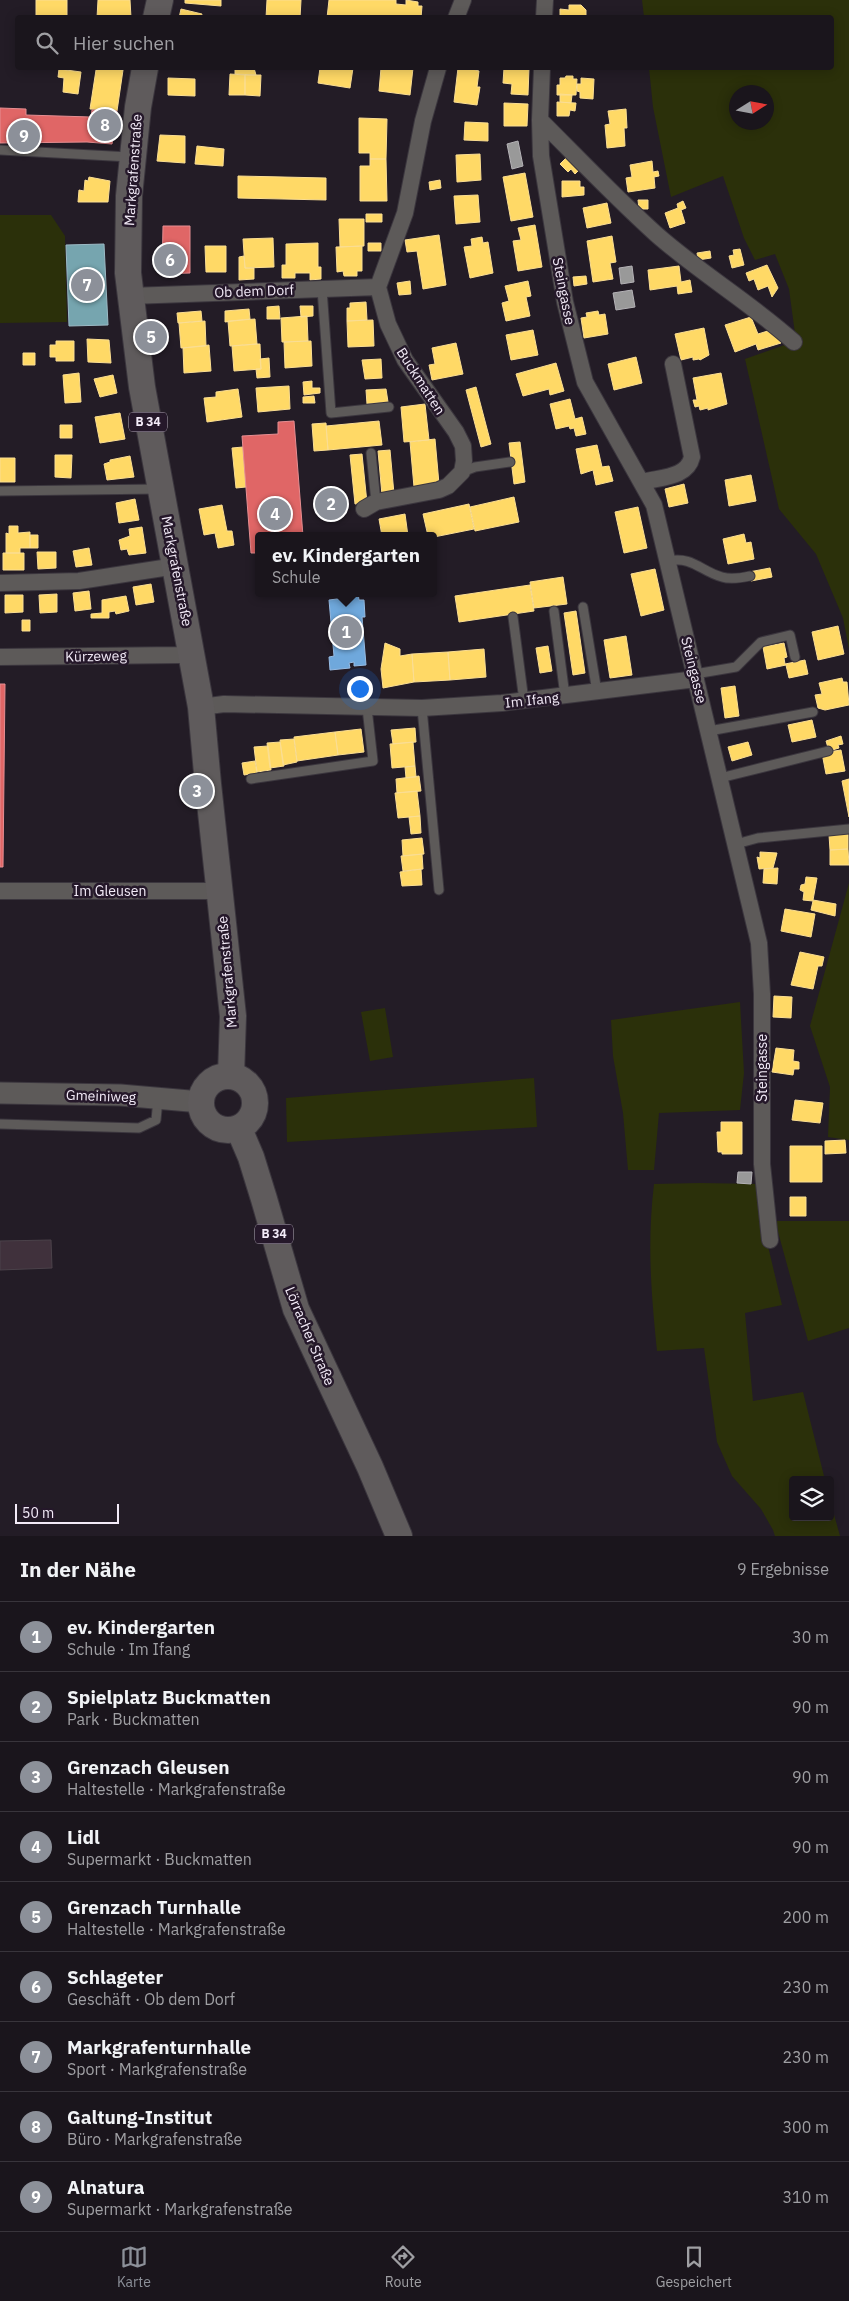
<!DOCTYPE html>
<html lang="de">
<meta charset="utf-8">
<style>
:root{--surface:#1a151c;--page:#272229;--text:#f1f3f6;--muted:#9f9fa3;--line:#38343b;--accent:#8c9099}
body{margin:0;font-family:"IBM Plex Sans",sans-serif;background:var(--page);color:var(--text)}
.controls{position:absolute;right:15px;bottom:15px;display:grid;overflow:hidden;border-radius:5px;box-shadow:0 2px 12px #0003}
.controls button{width:45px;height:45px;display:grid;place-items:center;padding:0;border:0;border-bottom:1px solid var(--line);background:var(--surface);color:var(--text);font:25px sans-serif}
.compass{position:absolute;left:729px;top:85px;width:45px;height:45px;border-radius:50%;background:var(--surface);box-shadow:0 2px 12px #0003;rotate:79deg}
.scale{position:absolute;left:15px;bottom:12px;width:104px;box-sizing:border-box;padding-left:5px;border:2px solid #f3ebf8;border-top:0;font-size:14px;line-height:18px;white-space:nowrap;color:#f3ebf8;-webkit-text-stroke:4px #25182a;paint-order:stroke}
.you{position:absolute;left:359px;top:688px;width:18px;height:18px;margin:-12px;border:4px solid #fff;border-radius:50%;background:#1a73e8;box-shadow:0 0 0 8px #1a73e833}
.badge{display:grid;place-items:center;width:32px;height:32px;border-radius:50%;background:var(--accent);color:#fff;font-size:16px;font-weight:700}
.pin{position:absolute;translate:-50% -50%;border:2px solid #fff;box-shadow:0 1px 5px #0006}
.popup{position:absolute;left:255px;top:532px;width:182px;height:65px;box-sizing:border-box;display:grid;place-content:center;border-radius:5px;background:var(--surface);filter:drop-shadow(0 1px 4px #0005);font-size:16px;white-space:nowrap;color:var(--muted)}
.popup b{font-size:19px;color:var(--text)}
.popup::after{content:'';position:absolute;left:50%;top:100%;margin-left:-10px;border:10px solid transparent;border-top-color:var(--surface)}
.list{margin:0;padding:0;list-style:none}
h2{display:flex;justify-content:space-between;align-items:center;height:65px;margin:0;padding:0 20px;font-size:21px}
h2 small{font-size:16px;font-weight:400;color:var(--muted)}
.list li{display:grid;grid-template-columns:32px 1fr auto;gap:15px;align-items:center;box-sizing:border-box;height:70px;padding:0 20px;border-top:1px solid var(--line)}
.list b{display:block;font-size:19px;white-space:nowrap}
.list p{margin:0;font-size:16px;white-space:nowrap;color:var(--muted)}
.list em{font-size:16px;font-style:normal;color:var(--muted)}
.icon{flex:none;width:28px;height:28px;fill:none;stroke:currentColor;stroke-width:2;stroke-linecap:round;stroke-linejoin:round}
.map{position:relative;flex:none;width:849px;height:1536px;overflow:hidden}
.search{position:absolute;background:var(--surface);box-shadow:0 2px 12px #0003;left:15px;right:15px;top:15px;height:55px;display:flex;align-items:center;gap:12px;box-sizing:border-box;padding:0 18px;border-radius:5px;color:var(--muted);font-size:19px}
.sheet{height:695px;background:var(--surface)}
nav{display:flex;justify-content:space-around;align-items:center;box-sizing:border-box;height:70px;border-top:1px solid var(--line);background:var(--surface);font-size:14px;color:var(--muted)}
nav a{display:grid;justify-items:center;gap:2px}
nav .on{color:var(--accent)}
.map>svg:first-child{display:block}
.green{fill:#2b300a;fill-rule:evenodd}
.homes{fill:#ffd966;stroke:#fbde92}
.shops{fill:#e06666;stroke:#e68e92}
.schools{fill:#6fa8dc;stroke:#97bce4}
.public{fill:#76a5af;stroke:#9cbac5}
.industry{fill:#999;stroke:#b4b2b6}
.building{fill:#40313c;stroke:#4b424a}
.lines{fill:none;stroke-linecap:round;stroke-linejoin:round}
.service-casing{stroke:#3b363e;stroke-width:11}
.minor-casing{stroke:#3b363e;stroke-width:18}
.tertiary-casing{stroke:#3b363e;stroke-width:23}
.primary-casing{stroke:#3b363e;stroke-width:28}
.service{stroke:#5d5a59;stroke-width:9}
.minor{stroke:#5d5a59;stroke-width:16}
.tertiary{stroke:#5d5a59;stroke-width:21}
.primary{stroke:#5f5b5c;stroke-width:26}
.labels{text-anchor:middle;stroke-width:5;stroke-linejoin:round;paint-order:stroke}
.shield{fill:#25182a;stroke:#b5acba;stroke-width:1}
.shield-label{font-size:12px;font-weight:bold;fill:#f3ebf8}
.street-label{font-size:14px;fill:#f3ebf8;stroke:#25182a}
</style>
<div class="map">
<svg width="849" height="1536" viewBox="0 0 849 1536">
<rect width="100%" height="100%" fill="#231c26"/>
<path class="green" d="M642 0H849V649L843 618 816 554 779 509 745 359 796 341 789 289 775 254 755 260 744 238 723 176 671 197 653 107 649 68H832V18L644 17ZM736 92H766V122H736Z
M0 215H51L65 236 67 322 0 323Z
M849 883V1140L828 1137 830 1087 810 1026Z
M740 1002 744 1073 740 1110 659 1113 654 1170H628L623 1113 613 1056 611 1020Z
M385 1008 393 1057 370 1061 361 1012Z
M534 1078 537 1127 287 1142 286 1098Z
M700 1183 758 1184 762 1221 782 1305 745 1313 753 1401 803 1392 825 1480H793V1517H830V1500L840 1536H775L773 1530 761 1509 732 1476 717 1442 704 1348 657 1351C651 1291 647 1244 654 1184Z
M775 1221H849V1328L808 1341Z"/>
<path class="homes" d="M36 0H67V18H36Z
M98 0H130L131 18H97Z
M185 0H221V6L185 3Z
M267 0H301L300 18H266Z
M329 0H396V4L406 5V0L418 2V6H422L421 18H327Z
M569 5H581L586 10V18H560V9L569 10Z
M181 9 202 14 201 18H179Z
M100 68 123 70 117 111 90 109 96 70Z
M235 68H254L256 75 235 74Z
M320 68H353L350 88 318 83Z
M381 68H413L410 95 379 91Z
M458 68H475V70L479 71 477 87H480L477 105 454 102Z
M504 68H529L528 95 511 94 512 84 503 83Z
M59 69 81 72 78 94 63 92 64 78 58 77Z
M230 74 245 75V95H229Z
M245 75H261L260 96 245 95Z
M566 76H573V79H577L576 95H557V85H560V78H565Z
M168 78 195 79V96L168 95Z
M581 78 594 79 593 99 580 98V92L577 91V84H581Z
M560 94 572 95 571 103 560 102Z
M557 102 576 103 575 111 570 110 569 116H557Z
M504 103 528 104 527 126H504Z
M626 109 627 128H624L625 146 607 148 605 125 610 124 608 111Z
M359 118 387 119 386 159H370V153H359Z
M465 122 488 123V141L464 140Z
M160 135 185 136V163L157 161Z
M197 146 224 149 223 166 195 164Z
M480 154 481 180 457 182 456 155Z
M569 155 582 167 575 174 571 169 568 172 560 164Z
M370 159H386L387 201H360V166H370Z
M652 161 653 172 658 171 659 176 654 177 655 188 628 192 626 178 632 177 630 165Z
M525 173 533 217 511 221 503 177Z
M238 176 326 178V200L238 198Z
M89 177 110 181 108 202H78L79 190 84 191 85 180 88 181Z
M440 180 441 188 430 190 429 182Z
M562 181H580V187H584V195L562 197Z
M478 195 480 222 456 224 454 196Z
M638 200H648V209H639Z
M683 201 686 208 681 210 685 223 670 228 665 213 678 208 677 204Z
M607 203 611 223 587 228 583 208Z
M366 214H382V222H366Z
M339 219H364V246L340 247Z
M535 225 542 267 518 271 513 241 521 240 518 228Z
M439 235 446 285 423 289 417 251 407 252 405 240Z
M612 236 616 262 610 263 613 279 593 282 587 241Z
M482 237 483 243 488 242 493 273 470 278 464 247 472 246 471 239Z
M273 238 274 267 245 268 243 239Z
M318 243V267H321V279L310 280V273H295V278H282V265H286V244Z
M368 243H381V251H368Z
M205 246H226V272H206Z
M362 246V271H357V276H344L343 271 337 272 336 247Z
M740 249 744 265 732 268 729 256 734 255 733 250Z
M710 251 711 258 698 260 697 253Z
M244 256 245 268H254V279L239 280V257Z
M767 265 778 288 772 297 768 286 758 290 754 279 749 281 746 273Z
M679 266 681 282 690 280 692 292 678 294 677 286 650 290 648 270Z
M586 276 587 284 574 286 573 277Z
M410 281 411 294 399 295 397 283Z
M528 281 531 296 526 297 530 316 506 321 502 303 509 301 505 286Z
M366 302 367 320 347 321V308H350V303Z
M279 306 280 319H267V307Z
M300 306H313V316L301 317Z
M249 309 250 319 225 322V311Z
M201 311 202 321 178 323 177 313Z
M598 311 599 315 605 314 608 334 584 338 581 318 587 317 586 313Z
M307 316 308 341 282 342 281 318Z
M751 317 758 334 771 330 781 343 758 350 756 344 735 352 725 325Z
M255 319 257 344 230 346 228 321Z
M373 320 374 346 348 347 347 321Z
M205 321 206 346 181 348 179 323Z
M704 328 709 355 700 360 699 359 693 360V357L681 360 675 334Z
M533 330 538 355 511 360 506 335Z
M87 339 109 340 111 363 88 362Z
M56 341H74V361H56V357H50V345H56Z
M311 341 312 366 285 368 284 342Z
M456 343 463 374 432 380 429 365 435 364 432 348Z
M257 344H260L261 369 234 371 232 346Z
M209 345 211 371 184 373 183 348Z
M23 353H35V365H23Z
M636 357 642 383 614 390 608 364Z
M269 358 270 377 257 378 256 369H261L260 359Z
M381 359 382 378 365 379 362 360Z
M556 363 564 391 550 395 549 389 523 396 516 374Z
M79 373 81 402 65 403 63 375Z
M721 373 727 404 708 410V408L700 410 699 406 695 407 693 400H697L693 378Z
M113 375 117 393 100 397 94 379Z
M312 381V388H320V393L304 395 303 382Z
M289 386 290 409 258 412 256 388Z
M476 387 491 444 481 447 466 390Z
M238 389 242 417 207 422 204 398 216 397V392Z
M386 389 388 402 367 404 366 390Z
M314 396 315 403H303V397Z
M570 399 575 419 582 417 586 434 576 436 574 428 570 429 569 426 556 429 550 404Z
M425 404 429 440 404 442 401 407Z
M120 413 125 439 100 443 95 417Z
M379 421 382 445 328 450 326 426Z
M326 423 328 450 314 451 312 424Z
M60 425H72V438H60Z
M435 439 439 484 414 487 410 442Z
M520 442 525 482 514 484 509 443Z
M597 445 602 467 609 466 613 481 596 485 593 470 581 474 576 449Z
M243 447 246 487 236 488 232 448Z
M390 450 394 494 382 495 378 451Z
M362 454 367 503 355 504 350 455Z
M55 455H72L71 478 55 477Z
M130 456 134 477 107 480 104 464 110 462V460Z
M0 458H15V482H0Z
M751 475 756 501 729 506 725 480Z
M684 484 688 503 669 507 665 489Z
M514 497 519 522 475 531 470 507Z
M135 499 139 520 119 523 116 503Z
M469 504 474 529 434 537 428 536 423 514Z
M222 505 227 531H232L234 545 218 548 215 533 204 535 199 509Z
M638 507 647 548 624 553 615 512Z
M405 514 408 536H382L379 519Z
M9 526H18V533L30 532V548H20V553H6V533L9 534Z
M142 527 146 553 129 555 127 549 121 550 119 540 130 536 129 529Z
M744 534 746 543 751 542 754 559 728 564 723 539Z
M30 535H38V548H30Z
M89 548 92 565 76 567 73 551Z
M37 552H56V568L38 569Z
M3 553H24V570H3Z
M770 568 772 577 751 581 749 572Z
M655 569 664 610 641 616 631 574Z
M563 577 567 604 534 608 530 582Z
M151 584 154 602 136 605 133 587Z
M530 585 534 611 459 622 455 596Z
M89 591 91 609 75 611 73 593Z
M57 594V612L40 613 39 595Z
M5 595H23V612L5 613Z
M126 596 129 611 116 614 115 611 109 612V618H91V614L102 613V600Z
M576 611 585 673 573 675 564 613Z
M22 620H30V631H22Z
M838 626 844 654 818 660 812 632Z
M626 636 632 675 610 678 604 640Z
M385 643 400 649V656L412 654 414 682 383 688 381 669Z
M784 643 787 657 784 658 785 664 805 660 808 674 789 678 786 665 767 669 763 647Z
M548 646 552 671 540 673 536 648Z
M484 649 486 677 450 680 448 652Z
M448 652 450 680 414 682 412 654Z
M842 678 843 682H847L849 705 825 710 818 708 815 695 822 694 819 683Z
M735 686 739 716 725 718 721 688Z
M812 720 816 737 792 742 788 725Z
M415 728 416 742 393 744 391 730Z
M361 729 364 752 338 755 335 732Z
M335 732 338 755 297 761 294 737Z
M841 736 843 744 838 745 839 748 829 751 826 741Z
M294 739 297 762 283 765 280 740Z
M280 742 284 766 270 768 267 743Z
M413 742 415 766 392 768 390 744Z
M748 742 752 755 732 761 728 747Z
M268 746 271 770 257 772 254 747Z
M841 750 845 771 826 774 822 753Z
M255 761 257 773 244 775 242 763Z
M415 766 416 777 406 778 405 767Z
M419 776 421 791 397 793 396 779Z
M849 779V817L842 781Z
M417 791 420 816 398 818 395 793Z
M420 816 421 833 411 834 409 817Z
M848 834V849L830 850 829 835Z
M422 838 424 854 403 856 402 840Z
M848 849 849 865H830V850Z
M760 852 777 853 773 868 759 869 757 857 760 858Z
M422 854 423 869 403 871 401 856Z
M778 868 777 884 763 883 764 869Z
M421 869 422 885 402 886 400 872Z
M806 877 817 878 813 900 836 904 835 916 811 910 813 901 803 900 804 892 800 890 801 885 805 884Z
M785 909 815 914 811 937 781 931Z
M800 952 824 957 822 966H818L813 989 791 985Z
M774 996 792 997 791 1018 773 1017Z
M776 1048 794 1050 793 1061 799 1062V1069H794L793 1075 772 1072Z
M795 1100 823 1103 820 1123 792 1120Z
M721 1122H742V1154H722V1152H718L717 1132H721Z
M845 1140 846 1153 825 1154V1141Z
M790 1146H822V1182H790Z
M790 1197H806V1216H790Z"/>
<path class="shops" d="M0 108 26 109V115L91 117 92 110 117 111 112 144 87 142 0 143Z
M163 226H190V273L162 274Z
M294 421 303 536H258V553H251L242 436 278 434V422Z
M0 684H5L3 867H0Z"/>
<path class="schools" d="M345 593H358L359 600H364L365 617H362L366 665 354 666V662L349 663 350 668 330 670 329 657 334 656 329 600 345 598Z"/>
<path class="public" d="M104 244 108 325 69 326 66 245Z"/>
<path class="industry" d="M518 141 523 166 512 169 507 144Z
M632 266 634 282 621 284 619 268Z
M632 290 635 307 616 310 613 293Z
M738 1172H752L751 1184 737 1183Z"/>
<path class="building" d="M51 1240 52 1268 0 1270V1241Z"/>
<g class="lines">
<defs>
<path id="service" d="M0 150 130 157
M322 289 331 413 389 407
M371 453 376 502
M462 472 475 467 510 462
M0 491 160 489
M668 561C693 556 700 571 722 577 731 580 741 578 750 576
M583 607 597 692
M554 611 565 696
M513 617 524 701
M695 674 736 667 761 642 790 635 795 657
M422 708 439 890
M709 731 813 712
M720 778 828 751
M251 779 373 761 367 708
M736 844 758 838 849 829
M0 1124 139 1128 156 1120 158 1099"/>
<path id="minor" d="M456 18 463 0
M544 18 545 0
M542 68 540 120 541 156 565 302 585 382 654 505 759 943 762 994V1164L770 1240
M540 120C578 158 616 198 656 234 700 273 751 303 794 342
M130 296 378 287
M643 482C661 477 687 478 692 457L673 364
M364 509 376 502 439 490 448 486 462 472 464 461 463 446 456 432 405 360 388 324 378 287 405 213 423 121 438 68
M0 583 79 581 176 566
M0 657 180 655 192 653
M201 707 224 704 422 708 502 703 696 679
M0 891H220"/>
<path id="tertiary" d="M0 1093 120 1095 201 1102"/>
<path id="primary" d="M156 18 160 0
M145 68 138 107 129 196 128 273 142 387 201 707 208 784 233 1016 231 1076
M201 1103a27 27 0 1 1 54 0a27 27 0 1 1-54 0Z
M239 1129 251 1157 264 1199 296 1309 370 1467 399 1536"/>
</defs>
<use href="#service" class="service-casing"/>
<use href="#minor" class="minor-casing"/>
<use href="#tertiary" class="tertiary-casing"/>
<use href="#primary" class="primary-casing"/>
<use href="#service" class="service"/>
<use href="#minor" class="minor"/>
<use href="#tertiary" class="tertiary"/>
<use href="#primary" class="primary"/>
</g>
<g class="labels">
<g class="shield">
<rect x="129" y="412.5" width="38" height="19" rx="4"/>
<rect x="255" y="1224.5" width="38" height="19" rx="4"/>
</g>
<g class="shield-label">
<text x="148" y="426">B 34</text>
<text x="274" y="1238">B 34</text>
</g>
<g class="street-label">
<text transform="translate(133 170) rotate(-86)" y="5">Markgrafenstraße</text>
<text transform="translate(254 291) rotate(-2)" y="5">Ob dem Dorf</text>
<text transform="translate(564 291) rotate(79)" y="5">Steingasse</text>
<text transform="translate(421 381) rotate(57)" y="5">Buckmatten</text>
<text transform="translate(177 571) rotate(79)" y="5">Markgrafenstraße</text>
<text transform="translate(96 656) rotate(-1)" y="5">Kürzeweg</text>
<text transform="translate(694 670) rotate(76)" y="5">Steingasse</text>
<text transform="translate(532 700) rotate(-6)" y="5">Im Ifang</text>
<text x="110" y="896">Im Gleusen</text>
<text transform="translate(227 972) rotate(-95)" y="5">Markgrafenstraße</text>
<text transform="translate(762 1068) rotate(-90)" y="5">Steingasse</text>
<text transform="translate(101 1096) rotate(2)" y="5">Gmeiniweg</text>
<text transform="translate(310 1336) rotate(67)" y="5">Lörracher Straße</text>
</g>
</g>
</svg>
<div class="controls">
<button><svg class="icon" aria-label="layers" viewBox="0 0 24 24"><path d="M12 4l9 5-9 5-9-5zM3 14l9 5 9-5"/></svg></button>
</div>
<svg class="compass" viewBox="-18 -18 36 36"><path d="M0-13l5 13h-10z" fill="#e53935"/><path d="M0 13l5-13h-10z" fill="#9f9fa3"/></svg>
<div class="scale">50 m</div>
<div class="you"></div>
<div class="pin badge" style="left:346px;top:632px">1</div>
<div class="popup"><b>ev. Kindergarten</b>Schule</div>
<div class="pin badge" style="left:331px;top:504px">2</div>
<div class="pin badge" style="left:197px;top:791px">3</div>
<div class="pin badge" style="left:275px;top:514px">4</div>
<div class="pin badge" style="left:151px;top:337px">5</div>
<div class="pin badge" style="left:170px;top:260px">6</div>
<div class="pin badge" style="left:87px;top:285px">7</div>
<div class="pin badge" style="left:105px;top:125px">8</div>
<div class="pin badge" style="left:24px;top:136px">9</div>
<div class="search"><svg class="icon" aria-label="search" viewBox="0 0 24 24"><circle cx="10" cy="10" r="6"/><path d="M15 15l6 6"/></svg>Hier suchen</div>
</div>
<section class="sheet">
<h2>In der Nähe<small>9 Ergebnisse</small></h2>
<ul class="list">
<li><span class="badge">1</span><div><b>ev. Kindergarten</b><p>Schule · Im Ifang</p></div><em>30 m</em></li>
<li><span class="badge">2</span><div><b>Spielplatz Buckmatten</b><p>Park · Buckmatten</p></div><em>90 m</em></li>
<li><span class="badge">3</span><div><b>Grenzach Gleusen</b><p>Haltestelle · Markgrafenstraße</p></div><em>90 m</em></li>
<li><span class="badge">4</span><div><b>Lidl</b><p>Supermarkt · Buckmatten</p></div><em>90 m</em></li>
<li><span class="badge">5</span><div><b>Grenzach Turnhalle</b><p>Haltestelle · Markgrafenstraße</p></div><em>200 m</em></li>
<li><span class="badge">6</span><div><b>Schlageter</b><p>Geschäft · Ob dem Dorf</p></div><em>230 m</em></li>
<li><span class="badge">7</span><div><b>Markgrafenturnhalle</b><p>Sport · Markgrafenstraße</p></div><em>230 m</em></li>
<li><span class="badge">8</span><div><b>Galtung-Institut</b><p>Büro · Markgrafenstraße</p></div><em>300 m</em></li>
<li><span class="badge">9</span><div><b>Alnatura</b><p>Supermarkt · Markgrafenstraße</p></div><em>310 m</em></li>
</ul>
</section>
<nav>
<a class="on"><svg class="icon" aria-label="map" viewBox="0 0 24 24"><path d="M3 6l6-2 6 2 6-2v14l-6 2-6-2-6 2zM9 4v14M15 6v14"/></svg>Karte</a>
<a><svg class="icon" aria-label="directions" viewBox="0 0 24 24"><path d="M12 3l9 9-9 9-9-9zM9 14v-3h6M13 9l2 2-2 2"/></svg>Route</a>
<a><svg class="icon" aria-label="saved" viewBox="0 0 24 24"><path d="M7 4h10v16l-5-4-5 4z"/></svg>Gespeichert</a>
</nav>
